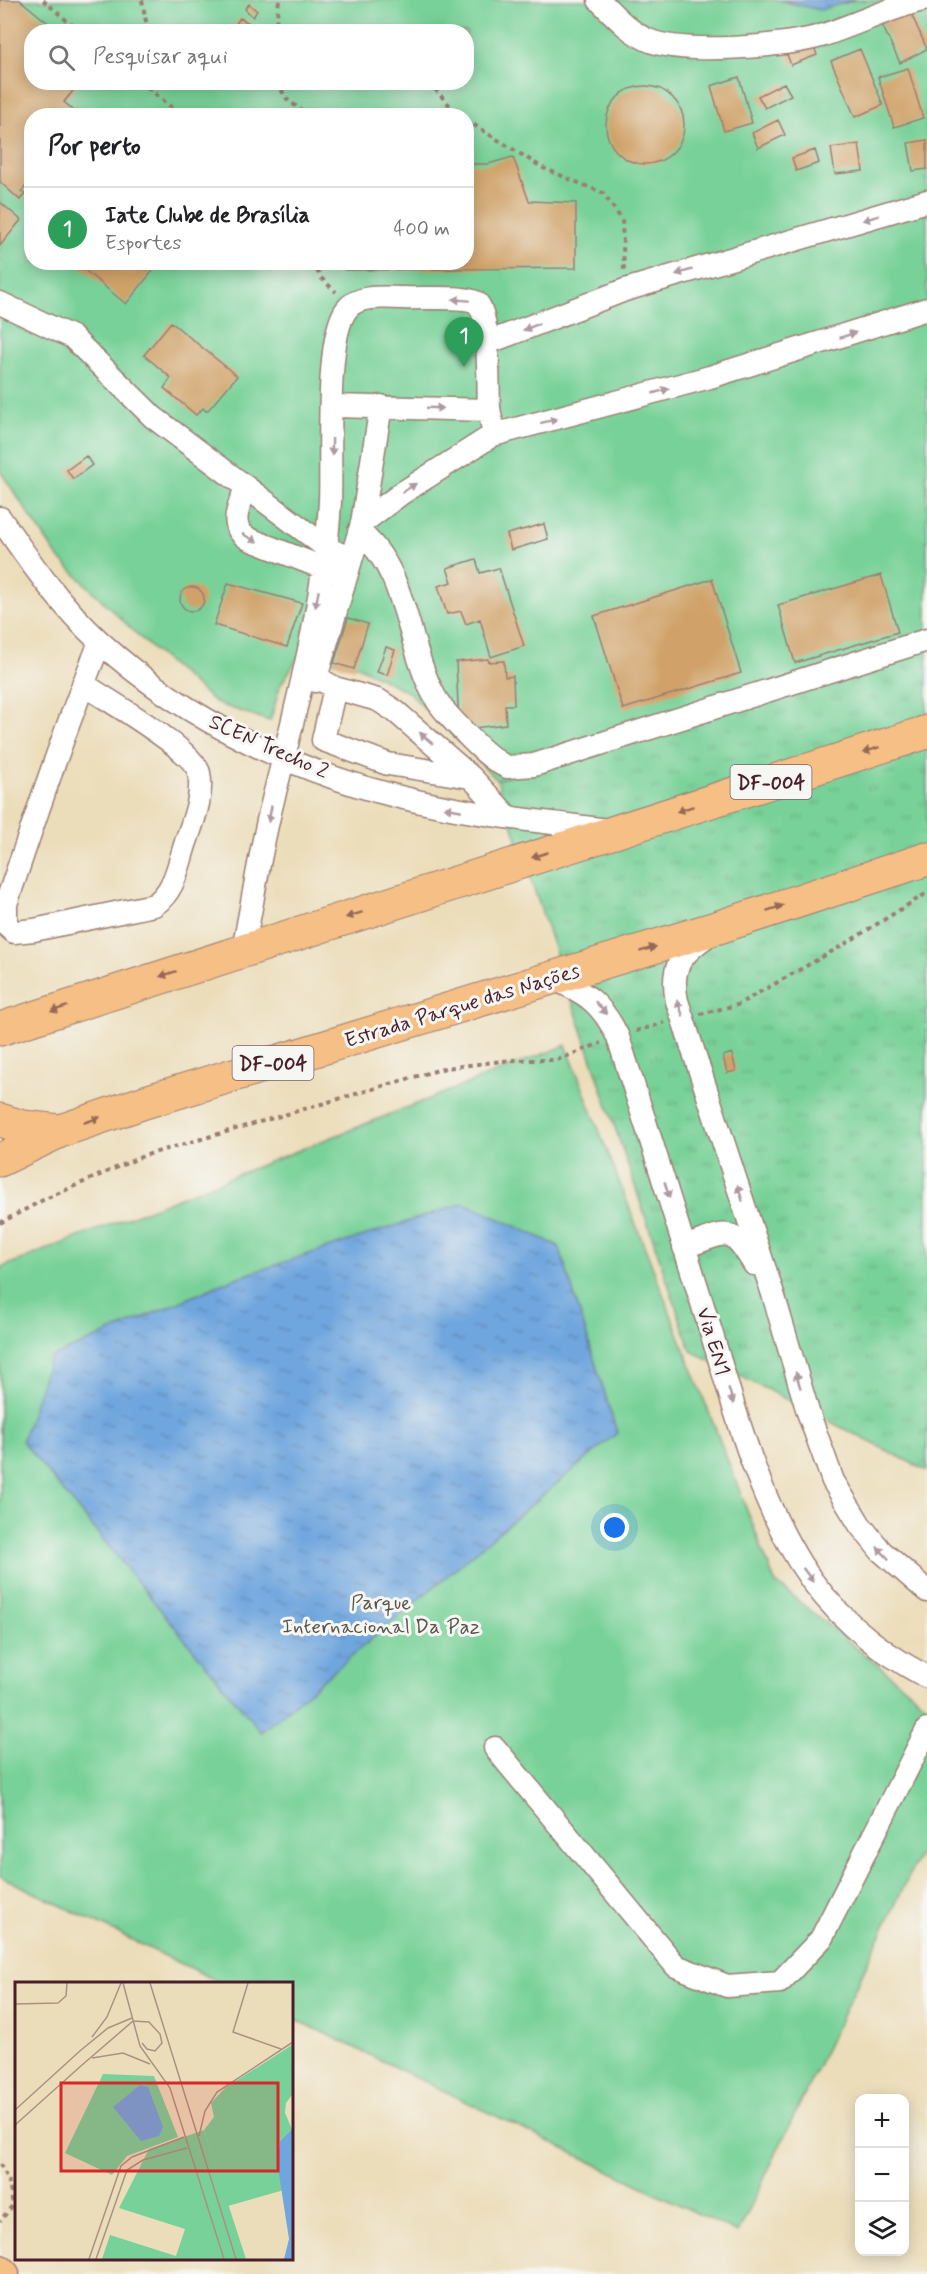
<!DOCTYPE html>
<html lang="pt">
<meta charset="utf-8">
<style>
:root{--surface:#fff;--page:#f2f2f2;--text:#202124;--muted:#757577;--line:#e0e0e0;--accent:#0b8043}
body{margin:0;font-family:Mynerve,sans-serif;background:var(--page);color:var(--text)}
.controls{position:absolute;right:18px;bottom:18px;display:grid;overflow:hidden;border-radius:12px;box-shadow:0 3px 15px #0003}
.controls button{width:54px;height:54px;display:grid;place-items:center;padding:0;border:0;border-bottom:2px solid var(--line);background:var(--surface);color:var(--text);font:30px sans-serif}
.you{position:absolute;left:615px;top:1528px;width:21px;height:21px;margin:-15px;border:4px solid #fff;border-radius:50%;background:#1a73e8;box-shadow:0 0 0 9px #1a73e833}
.badge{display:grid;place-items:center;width:39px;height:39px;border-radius:50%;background:var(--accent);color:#fff;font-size:20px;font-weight:700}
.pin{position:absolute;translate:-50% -50px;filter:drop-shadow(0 2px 3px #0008)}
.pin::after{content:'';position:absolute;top:32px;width:21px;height:18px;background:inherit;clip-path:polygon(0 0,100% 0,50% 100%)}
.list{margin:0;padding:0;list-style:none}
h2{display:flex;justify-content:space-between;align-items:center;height:78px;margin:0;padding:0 24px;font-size:26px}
h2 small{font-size:20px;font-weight:400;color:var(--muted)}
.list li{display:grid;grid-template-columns:39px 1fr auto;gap:18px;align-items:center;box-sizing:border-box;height:84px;padding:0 24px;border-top:2px solid var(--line)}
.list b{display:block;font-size:22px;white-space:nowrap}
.list p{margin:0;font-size:20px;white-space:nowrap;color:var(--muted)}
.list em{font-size:20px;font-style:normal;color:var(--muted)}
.icon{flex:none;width:33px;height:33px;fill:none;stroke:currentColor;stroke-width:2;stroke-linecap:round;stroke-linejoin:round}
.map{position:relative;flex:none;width:927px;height:2274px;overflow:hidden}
.search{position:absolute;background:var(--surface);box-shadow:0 3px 15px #0003;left:24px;top:24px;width:450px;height:66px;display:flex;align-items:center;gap:15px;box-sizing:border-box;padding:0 21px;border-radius:24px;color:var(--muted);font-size:22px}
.panel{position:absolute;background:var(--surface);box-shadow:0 3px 15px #0003;left:24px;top:108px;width:450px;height:162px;border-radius:24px}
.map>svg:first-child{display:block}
.grass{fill:url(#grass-tufts);stroke:#617862;stroke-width:1.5}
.green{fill:#78d198;stroke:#617862;stroke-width:1.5;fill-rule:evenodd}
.water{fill:url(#water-ripples);stroke:#5d6284;stroke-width:1.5}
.building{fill:#d0a269}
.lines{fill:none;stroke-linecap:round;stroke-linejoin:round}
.minor-casing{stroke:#9b7e72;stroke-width:25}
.major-casing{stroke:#9b7e72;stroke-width:31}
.highway-casing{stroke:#9b7e72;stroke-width:35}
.path{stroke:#9b7e72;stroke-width:4;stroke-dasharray:4.5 4.5;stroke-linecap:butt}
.minor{stroke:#fff;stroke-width:22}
.major{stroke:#f5bf86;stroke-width:28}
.highway{stroke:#f5bf86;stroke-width:33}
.oneway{fill:#ae9aa0}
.oneway2{fill:#976754}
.labels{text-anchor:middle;stroke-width:6;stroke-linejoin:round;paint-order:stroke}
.shield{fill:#f6f6f2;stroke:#7e6067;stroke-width:1.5}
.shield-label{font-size:20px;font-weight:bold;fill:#4a1f2b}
.street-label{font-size:21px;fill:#4a1f2b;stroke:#f6f6f2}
.park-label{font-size:21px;fill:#58544c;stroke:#f6f6f2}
.inset-road{fill:none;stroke:#ab9181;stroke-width:1.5}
.view{fill:#d62828;fill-opacity:0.15;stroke:#d62828;stroke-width:3}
.inset-edge{fill:none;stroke:#4a1f2b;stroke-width:3}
</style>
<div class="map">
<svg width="927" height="2274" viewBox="0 0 927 2274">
<defs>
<pattern id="grass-tufts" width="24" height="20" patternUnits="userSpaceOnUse" patternTransform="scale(1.5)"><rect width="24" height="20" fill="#78d198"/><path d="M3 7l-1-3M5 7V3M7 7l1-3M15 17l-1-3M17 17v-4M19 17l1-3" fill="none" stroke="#69b383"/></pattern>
<pattern id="water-ripples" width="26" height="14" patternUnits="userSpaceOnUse" patternTransform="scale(1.5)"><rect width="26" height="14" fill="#70a6de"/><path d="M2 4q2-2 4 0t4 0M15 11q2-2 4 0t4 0" fill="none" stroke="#5e87b4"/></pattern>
</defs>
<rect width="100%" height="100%" fill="#f6f6f2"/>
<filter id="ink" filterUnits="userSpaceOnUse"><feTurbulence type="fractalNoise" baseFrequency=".0167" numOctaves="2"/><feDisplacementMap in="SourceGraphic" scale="12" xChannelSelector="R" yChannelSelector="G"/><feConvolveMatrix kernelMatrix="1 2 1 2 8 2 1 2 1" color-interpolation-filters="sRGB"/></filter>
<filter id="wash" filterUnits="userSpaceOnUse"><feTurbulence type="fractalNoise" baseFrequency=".008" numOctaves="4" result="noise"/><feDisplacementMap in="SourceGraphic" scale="24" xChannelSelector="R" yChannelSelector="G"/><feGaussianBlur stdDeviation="1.35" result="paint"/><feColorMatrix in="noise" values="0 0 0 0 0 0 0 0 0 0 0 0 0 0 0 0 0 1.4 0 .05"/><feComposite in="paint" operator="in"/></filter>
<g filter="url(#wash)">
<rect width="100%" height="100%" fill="#ecddba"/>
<path class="grass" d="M927 641V1471L691 1351 497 780Z"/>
<path class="green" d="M0 0H780C803 8 830 9 854 0H927V641L497 780 410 693 358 666 301 653 280 686 270 721 216 703 149 646 57 556 0 471ZM32 32H466V82H32ZM32 116H466V262H32Z
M566 1045 775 1582 927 1705V1838L738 2233 291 2017V1983H221L0 1876V1268Z"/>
<path class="water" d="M780 0H854L820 10Z
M464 1203 559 1246 617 1433 261 1732 22 1441 50 1358 233 1279Z"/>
<g id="blocks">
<path class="building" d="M0 0H20L59 32H32V82H73L77 86 64 102 80 116H32V179L21 192 25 194 20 200 0 182Z
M905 0 927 49 900 63 876 12Z
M249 4 257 11 253 17 245 9Z
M240 18 251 24 259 32H230Z
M812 42 817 55 791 65 786 52Z
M860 49 883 105 855 117 831 61Z
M908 68 923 118 894 127 878 77Z
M739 77 752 123 724 131 711 86Z
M784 83 791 95 765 108 758 96Z
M606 125a39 39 0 1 1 78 0a39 39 0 1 1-78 0Z
M778 120 785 135 758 148 752 133Z
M927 140V169L913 171 908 143Z
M859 144 863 171 835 174 831 148Z
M815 150 819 163 796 171 792 158Z
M513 157 529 201 576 203V268L345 270V262H466V164H488Z
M0 202 21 220 0 246Z
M75 262H160L126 304Z
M171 322 237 376 209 409 206 411 203 408 196 415 164 388 171 378 144 355Z
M86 456 92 465 73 479 67 470Z
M544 524 548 539 511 550 507 534Z
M476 559 480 573 499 568 524 646 491 657 480 619 466 624 461 611 447 614 438 586 452 582 447 568Z
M881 575 898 632 795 663 778 605Z
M712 579 741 673 623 709 594 616Z
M228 583 302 603 287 647 214 625Z
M180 599a12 12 0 1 1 24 0a12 12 0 1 1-24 0Z
M348 618 368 624 354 669 334 663Z
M386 647 395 650 387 675 377 672Z
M488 659 489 662 504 661 505 677 513 676 514 705H505L506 724 474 728V725L459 726 456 662Z
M732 1053 736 1071 727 1073 723 1056Z"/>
</g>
</g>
<g filter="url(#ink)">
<use href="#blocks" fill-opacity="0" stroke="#9b7e72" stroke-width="1.5"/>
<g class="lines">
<defs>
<path id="minor" d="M599 0C613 14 629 32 648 40 683 55 787 47 824 35 857 24 889 8 923 0
M0 303 72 337 153 417 327 548 351 559
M487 343 625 290 927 201
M333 406 489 410
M246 488C239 506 227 527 249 539L336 573
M0 518C29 561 61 606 99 641 187 722 305 777 421 802 483 816 546 822 609 830
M362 523 402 493 493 435 710 377 927 309
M359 532C408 570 406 645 435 697 443 712 457 724 468 736 479 747 493 761 507 767L534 765 927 640
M316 677 335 688 378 700 395 711 471 777 508 817
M315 681 362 523 381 406
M83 684C106 699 194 750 199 773 204 797 192 823 185 845 178 867 174 892 154 905L34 930 14 932 6 925V904C36 816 65 728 100 642
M335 688 323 740 388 764 470 777
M707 936C680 955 670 967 677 1001L773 1294 808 1412 833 1481 860 1525 881 1551 927 1591
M243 950C253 901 260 850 273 800 297 705 325 599 330 501 332 460 324 337 347 309 359 294 386 298 404 298 418 299 467 295 477 303 490 314 488 389 489 407 490 416 493 426 493 435
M552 978C586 993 601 1002 618 1037 650 1136 681 1236 712 1335 736 1413 757 1494 800 1563 831 1613 876 1650 927 1677
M684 1247C727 1233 729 1222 754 1264
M495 1748 676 1966 727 1986 780 1982 821 1939 927 1730"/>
<path id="major" d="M0 2269 5 2274"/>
<path id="highway" d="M0 1029 927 732
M0 1120 23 1127 60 1131
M0 1160 60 1131 145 1102 719 927 927 859"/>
</defs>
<use href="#minor" class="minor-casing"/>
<use href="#major" class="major-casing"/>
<use href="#highway" class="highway-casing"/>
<path class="path" d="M43 0 80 32
M142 0 148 32
M275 32 279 0
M141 82 182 116
M277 82 286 98 308 116
M429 82 459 116
M466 120 543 168 603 193 622 220 624 271
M313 262 321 278 336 292
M700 1014 737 1005 840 947 927 893
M636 1031 664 1023
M0 1223 43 1200 143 1156 445 1068 511 1060H557L601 1043
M0 2164 9 2183 13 2205 0 2221"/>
<use href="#minor" class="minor"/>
<use href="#major" class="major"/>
<use href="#highway" class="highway"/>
</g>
<defs><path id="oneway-solid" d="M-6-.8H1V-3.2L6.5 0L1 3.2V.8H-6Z" transform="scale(1.5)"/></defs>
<g class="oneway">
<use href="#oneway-solid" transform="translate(871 218) rotate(164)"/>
<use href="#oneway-solid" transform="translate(684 272) rotate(164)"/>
<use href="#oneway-solid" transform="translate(461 300) rotate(-176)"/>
<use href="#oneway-solid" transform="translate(531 327) rotate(158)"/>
<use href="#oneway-solid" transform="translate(848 335) rotate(-18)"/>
<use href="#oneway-solid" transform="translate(661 391) rotate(-16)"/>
<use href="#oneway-solid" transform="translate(435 408) rotate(2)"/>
<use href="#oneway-solid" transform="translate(549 421) rotate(-14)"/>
<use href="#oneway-solid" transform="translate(332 447) rotate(91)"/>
<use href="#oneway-solid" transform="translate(409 488) rotate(-33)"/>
<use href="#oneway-solid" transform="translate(250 538) rotate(28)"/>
<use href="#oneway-solid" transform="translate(317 599) rotate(101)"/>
<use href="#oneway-solid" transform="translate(426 738) rotate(-139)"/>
<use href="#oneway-solid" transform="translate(453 809) rotate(-169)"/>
<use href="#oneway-solid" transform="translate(270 814) rotate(101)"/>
<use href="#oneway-solid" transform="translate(601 1008) rotate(48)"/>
<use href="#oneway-solid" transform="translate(680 1008) rotate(-111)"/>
<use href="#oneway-solid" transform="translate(667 1190) rotate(73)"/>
<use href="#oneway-solid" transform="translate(740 1193) rotate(-108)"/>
<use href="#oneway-solid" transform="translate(798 1380) rotate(-107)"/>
<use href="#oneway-solid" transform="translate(731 1396) rotate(73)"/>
<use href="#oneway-solid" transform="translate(883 1553) rotate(-134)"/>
<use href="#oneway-solid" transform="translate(808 1575) rotate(54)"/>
</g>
<g class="oneway2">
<use href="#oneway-solid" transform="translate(871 750) rotate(162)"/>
<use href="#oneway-solid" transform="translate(685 809) rotate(162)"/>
<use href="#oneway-solid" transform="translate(540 855) rotate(162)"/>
<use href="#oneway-solid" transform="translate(775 908) rotate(-18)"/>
<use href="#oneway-solid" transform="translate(354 915) rotate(162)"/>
<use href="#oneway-solid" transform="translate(648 949) rotate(-17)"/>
<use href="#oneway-solid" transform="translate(168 974) rotate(162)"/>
<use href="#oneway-solid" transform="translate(59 1009) rotate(162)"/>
<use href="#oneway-solid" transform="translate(92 1120) rotate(-19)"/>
</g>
</g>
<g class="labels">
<g class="shield">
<rect x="730.5" y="765" width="81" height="34" rx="4.5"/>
<rect x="232.5" y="1046" width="81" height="34" rx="4.5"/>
</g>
<g class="shield-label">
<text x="771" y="789">DF-004</text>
<text x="273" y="1070">DF-004</text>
</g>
<g class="street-label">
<text transform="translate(269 746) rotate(24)" y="7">SCEN Trecho 2</text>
<text transform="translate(462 1005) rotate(-17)" y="7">Estrada Parque das Nações</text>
<text transform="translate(714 1341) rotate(73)" y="7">Via EN1</text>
</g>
<g class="park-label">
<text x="381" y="1609">Parque<tspan x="381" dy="24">Internacional Da Paz</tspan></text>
</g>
</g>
<g transform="translate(15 1982)">
<rect width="278" height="278" fill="#ecddba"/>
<path d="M189 148 231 277H87L95 253 161 274 170 247 104 226 134 167Z" fill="#78d198"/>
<path d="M277 63V113L271 121 270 131 277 147 265 159 263 174 269 208 213 224 189 148 199 135 196 121 210 106ZM88 92 139 94 163 155 112 174 97 193 50 171Z" fill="#78d198"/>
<path d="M125 103 133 105 148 145 144 154 126 159 98 125ZM277 147V277H269L274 257 262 179 265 159Z" fill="#70a6de"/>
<path class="inset-road" d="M108 1 125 64 155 106 209 277M135 1 221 277M233 1 218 50 266 67M0 22 43 21 51 14 52 1M77 55 92 35 106 1M66 68 93 46 117 36M77 76 108 71 135 82M67 83 118 39 134 40 145 52 147 61 140 69 132 67 127 61M0 128 66 68M0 143 67 83M184 154 190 129 202 110 278 60M74 277 106 184 117 175 169 155M81 277 112 188 128 178 172 166"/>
<path class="view" d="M46 101H263V189H46Z"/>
<rect width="278" height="278" class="inset-edge"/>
</g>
</svg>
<div class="controls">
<button>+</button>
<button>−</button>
<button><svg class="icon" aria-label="layers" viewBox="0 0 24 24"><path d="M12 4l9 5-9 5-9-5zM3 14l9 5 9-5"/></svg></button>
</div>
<div class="you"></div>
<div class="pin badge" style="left:464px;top:367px;background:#2e9e5b">1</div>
<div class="search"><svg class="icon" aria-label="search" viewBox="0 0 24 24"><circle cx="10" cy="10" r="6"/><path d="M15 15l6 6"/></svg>Pesquisar aqui</div>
<section class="panel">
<h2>Por perto<small></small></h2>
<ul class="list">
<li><span class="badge" style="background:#2e9e5b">1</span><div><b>Iate Clube de Brasília</b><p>Esportes</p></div><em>400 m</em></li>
</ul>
</section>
</div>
